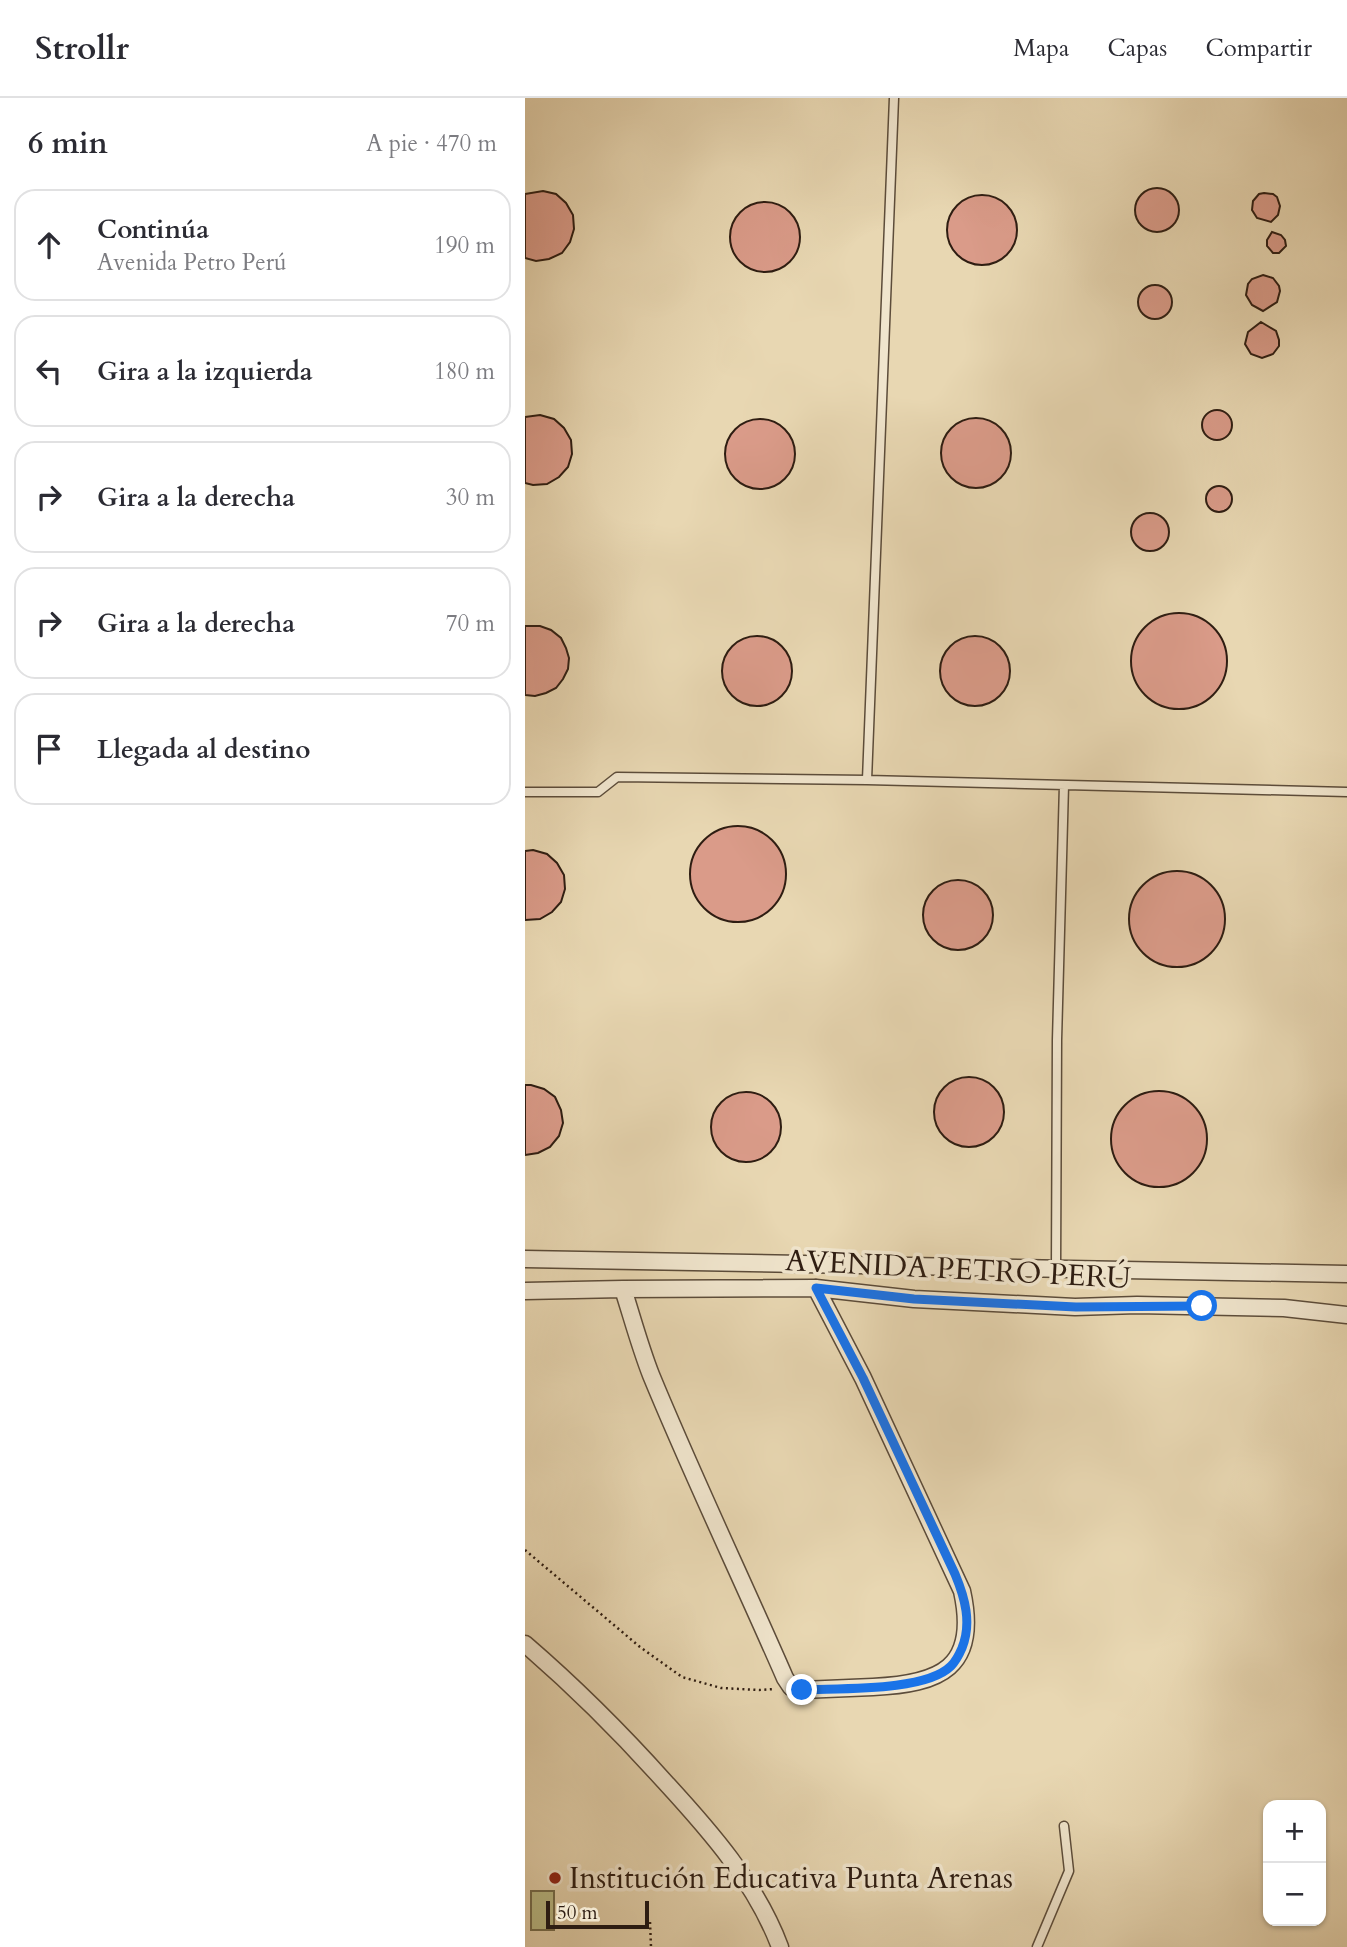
<!DOCTYPE html>
<html lang="es">
<meta charset="utf-8">
<style>
:root{--surface:#fff;--page:#f2f2f3;--text:#2b2b33;--muted:#7c7c81;--line:#e1e1e2}
body{margin:0;font-family:Cardo,serif;background:var(--page);color:var(--text)}
.controls{position:absolute;right:21px;bottom:21px;display:grid;overflow:hidden;border-radius:14px;box-shadow:0 2px 5px #0004}
.controls button{width:63px;height:63px;display:grid;place-items:center;padding:0;border:0;border-bottom:2px solid var(--line);background:var(--surface);color:var(--text);font:35px sans-serif}
.scale{position:absolute;left:21px;bottom:18px;width:103px;box-sizing:border-box;padding-left:7px;border:4px solid #2e1d12;border-top:0;font-size:19px;line-height:24px;white-space:nowrap;color:#2e1d12;-webkit-text-stroke:5px #f0e5cd;paint-order:stroke}
.stop{position:absolute;width:21px;height:21px;margin:-16px;border:5px solid #1a73e8;border-radius:50%;background:#fff}
.stop.end{background:#1a73e8;border-color:#fff;box-shadow:0 2px 7px #0008}
.list{margin:0;padding:0;list-style:none}
h2{display:flex;justify-content:space-between;align-items:center;height:91px;margin:0;padding:0 28px;font-size:30px}
h2 small{font-size:23px;font-weight:400;color:var(--muted)}
.list li{display:grid;grid-template-columns:46px 1fr auto;gap:21px;align-items:center;box-sizing:border-box;height:112px;margin:0 14px 14px;padding:0 14px;border:2px solid var(--line);border-radius:21px}
.list b{display:block;font-size:26px;white-space:nowrap}
.list p{margin:0;font-size:23px;white-space:nowrap;color:var(--muted)}
.list em{font-size:23px;font-style:normal;color:var(--muted)}
.icon{flex:none;width:38px;height:38px;fill:none;stroke:currentColor;stroke-width:2;stroke-linecap:round;stroke-linejoin:round}
.map{position:relative;flex:none;width:822px;height:1849px;overflow:hidden}
header{display:flex;align-items:center;gap:42px;box-sizing:border-box;height:98px;padding:0 35px;background:var(--surface);border-bottom:2px solid var(--line)}
header strong{font-size:33px}
nav{display:flex;gap:38px;margin-inline-start:auto;font-size:24px}
main{display:flex}
aside{flex:1;background:var(--surface)}
.map>svg:first-child{display:block}
.green{fill:#bbbd88;stroke:#746d4d;stroke-width:2}
.building{fill:#da9b89;stroke:#2e1d12;stroke-width:2}
.lines{fill:none;stroke-linecap:round;stroke-linejoin:round}
.service-casing{stroke:#5c4c3a;stroke-width:11}
.minor-casing{stroke:#5c4c3a;stroke-width:19}
.path{stroke:#2e1d12;stroke-width:2.5;stroke-dasharray:2 3.5;stroke-linecap:butt}
.service{stroke:#f0e5cd;stroke-width:8}
.minor{stroke:#f0e5cd;stroke-width:16}
.route{stroke:#1a73e8;stroke-width:9}
.poi-dot{fill:#8f2418;stroke:#f0e5cd;stroke-width:2.5}
.labels{text-anchor:middle;stroke-width:7;stroke-linejoin:round;paint-order:stroke}
.street-label{font-size:30px;fill:#2e1d12;stroke:#f0e5cd}
.poi-label{font-size:30px;fill:#2e1d12;stroke:#f0e5cd;text-anchor:start}
</style>
<header>
<strong>Strollr</strong>
<nav><a>Mapa</a><a>Capas</a><a>Compartir</a></nav>
</header>
<main>
<aside>
<h2>6 min<small>A pie · 470 m</small></h2>
<ul class="list">
<li><svg class="icon" aria-label="ahead" viewBox="0 0 24 24"><path d="M12 20V5M6 11l6-6 6 6"/></svg><div><b>Continúa</b><p>Avenida Petro Perú</p></div><em>190 m</em></li>
<li><svg class="icon" aria-label="left" viewBox="0 0 24 24"><path d="M17 20v-9H6M10 6l-5 5 5 5"/></svg><div><b>Gira a la izquierda</b></div><em>180 m</em></li>
<li><svg class="icon" aria-label="right" viewBox="0 0 24 24"><path d="M7 20v-9h11M14 6l5 5-5 5"/></svg><div><b>Gira a la derecha</b></div><em>30 m</em></li>
<li><svg class="icon" aria-label="right" viewBox="0 0 24 24"><path d="M7 20v-9h11M14 6l5 5-5 5"/></svg><div><b>Gira a la derecha</b></div><em>70 m</em></li>
<li><svg class="icon" aria-label="arrive" viewBox="0 0 24 24"><path d="M6 21V4h12l-3 4 3 4H6"/></svg><div><b>Llegada al destino</b></div></li>
</ul>
</aside>
<div class="map">
<svg width="822" height="1849" viewBox="0 0 822 1849">
<rect width="100%" height="100%" fill="#e8d7b2"/>
<filter id="stains"><feTurbulence type="fractalNoise" baseFrequency=".00286" numOctaves="4"/><feColorMatrix values="0 0 0 0 .2 0 0 0 0 .09 0 0 0 0 .02 0 0 0 .5 -.17"/></filter>
<radialGradient id="worn" r=".72"><stop offset=".6" stop-color="#630" stop-opacity="0"/><stop offset="1" stop-color="#630" stop-opacity=".3"/></radialGradient>
<path class="green" d="M6 1793H29V1832H6Z"/>
<path class="building" d="M610 112a22 22 0 1 1 44 0a22 22 0 1 1-44 0Z
M18 93 31 96 41 105 48 117 49 131 45 144 37 155 24 161 11 163 0 160V96Z
M739 95 748 96 752 99 755 108 753 117 746 124 732 120 727 112 728 103 734 96Z
M422 132a35 35 0 1 1 70 0a35 35 0 1 1-70 0Z
M205 139a35 35 0 1 1 70 0a35 35 0 1 1-70 0Z
M747 134 756 137 760 142 761 148 754 155H748L742 148V142Z
M738 177 748 180 754 188 755 193 752 204 738 213 727 207 721 197 723 186 727 181Z
M613 204a17 17 0 1 1 34 0a17 17 0 1 1-34 0Z
M736 224 751 233 754 242V248L748 256 737 260 726 256 720 246 723 234Z
M677 327a15 15 0 1 1 30 0a15 15 0 1 1-30 0Z
M15 317 29 321 39 330 46 342 47 356 43 369 34 379 22 386 8 387 0 385V319Z
M416 355a35 35 0 1 1 70 0a35 35 0 1 1-70 0Z
M200 356a35 35 0 1 1 70 0a35 35 0 1 1-70 0Z
M681 401a13 13 0 1 1 26 0a13 13 0 1 1-26 0Z
M606 434a19 19 0 1 1 38 0a19 19 0 1 1-38 0Z
M606 563a48 48 0 1 1 96 0a48 48 0 1 1-96 0Z
M0 528H15L26 532 36 540 41 550 44 560 43 571 38 581 31 590 21 595 10 598 0 597Z
M415 573a35 35 0 1 1 70 0a35 35 0 1 1-70 0Z
M197 573a35 35 0 1 1 70 0a35 35 0 1 1-70 0Z
M165 776a48 48 0 1 1 96 0a48 48 0 1 1-96 0Z
M8 752 22 756 32 765 39 777 40 791 36 804 27 814 15 821 0 822V753Z
M604 821a48 48 0 1 1 96 0a48 48 0 1 1-96 0Z
M398 817a35 35 0 1 1 70 0a35 35 0 1 1-70 0Z
M409 1014a35 35 0 1 1 70 0a35 35 0 1 1-70 0Z
M0 987H6L19 991 30 999 36 1012 38 1025 34 1038 25 1049 13 1055 0 1057Z
M586 1041a48 48 0 1 1 96 0a48 48 0 1 1-96 0Z
M186 1029a35 35 0 1 1 70 0a35 35 0 1 1-70 0Z"/>
<g class="lines">
<defs>
<path id="service" d="M342 682 822 694
M0 694H73L92 679 342 682 369 0
M531 1170 532 942 539 687
M512 1849 544 1773 539 1728"/>
<path id="minor" d="M0 1161 822 1176
M98 1191C107 1219 115 1249 126 1277 168 1379 216 1479 260 1580L266 1589 277 1592C301 1591 324 1590 348 1589 415 1586 454 1570 437 1493L338 1280 291 1190
M0 1193 98 1191 291 1190 389 1201 550 1209 612 1207 759 1210 822 1217
M0 1546C50 1589 96 1635 140 1684 185 1733 231 1785 255 1849"/>
</defs>
<use href="#service" class="service-casing"/>
<use href="#minor" class="minor-casing"/>
<path class="path" d="M0 1452 115 1549 157 1579 196 1590 234 1592 249 1591
M125 1824 126 1849"/>
<use href="#service" class="service"/>
<use href="#minor" class="minor"/>
</g>
<g class="lines">
<path class="route" d="M277 1592C313 1590 400 1594 426 1568 431 1563 434 1557 437 1550 447 1525 440 1500 430 1476L338 1280 291 1190 389 1201 551 1209 677 1208"/>
</g>
<circle class="poi-dot" cx="30" cy="1780" r="7"/>
<g class="labels">
<g class="street-label">
<text transform="translate(433 1171) rotate(3)" y="10">AVENIDA PETRO PERÚ</text>
</g>
<g class="poi-label">
<text x="44" y="1790">Institución Educativa Punta Arenas</text>
</g>
</g>
<rect width="100%" height="100%" filter="url(#stains)"/>
<rect width="100%" height="100%" fill="url(#worn)"/>
</svg>
<div class="controls">
<button>+</button>
<button>−</button>
</div>
<div class="scale">50 m</div>
<div class="stop" style="left:677px;top:1208px"></div>
<div class="stop end" style="left:277px;top:1592px"></div>
</div>
</main>
